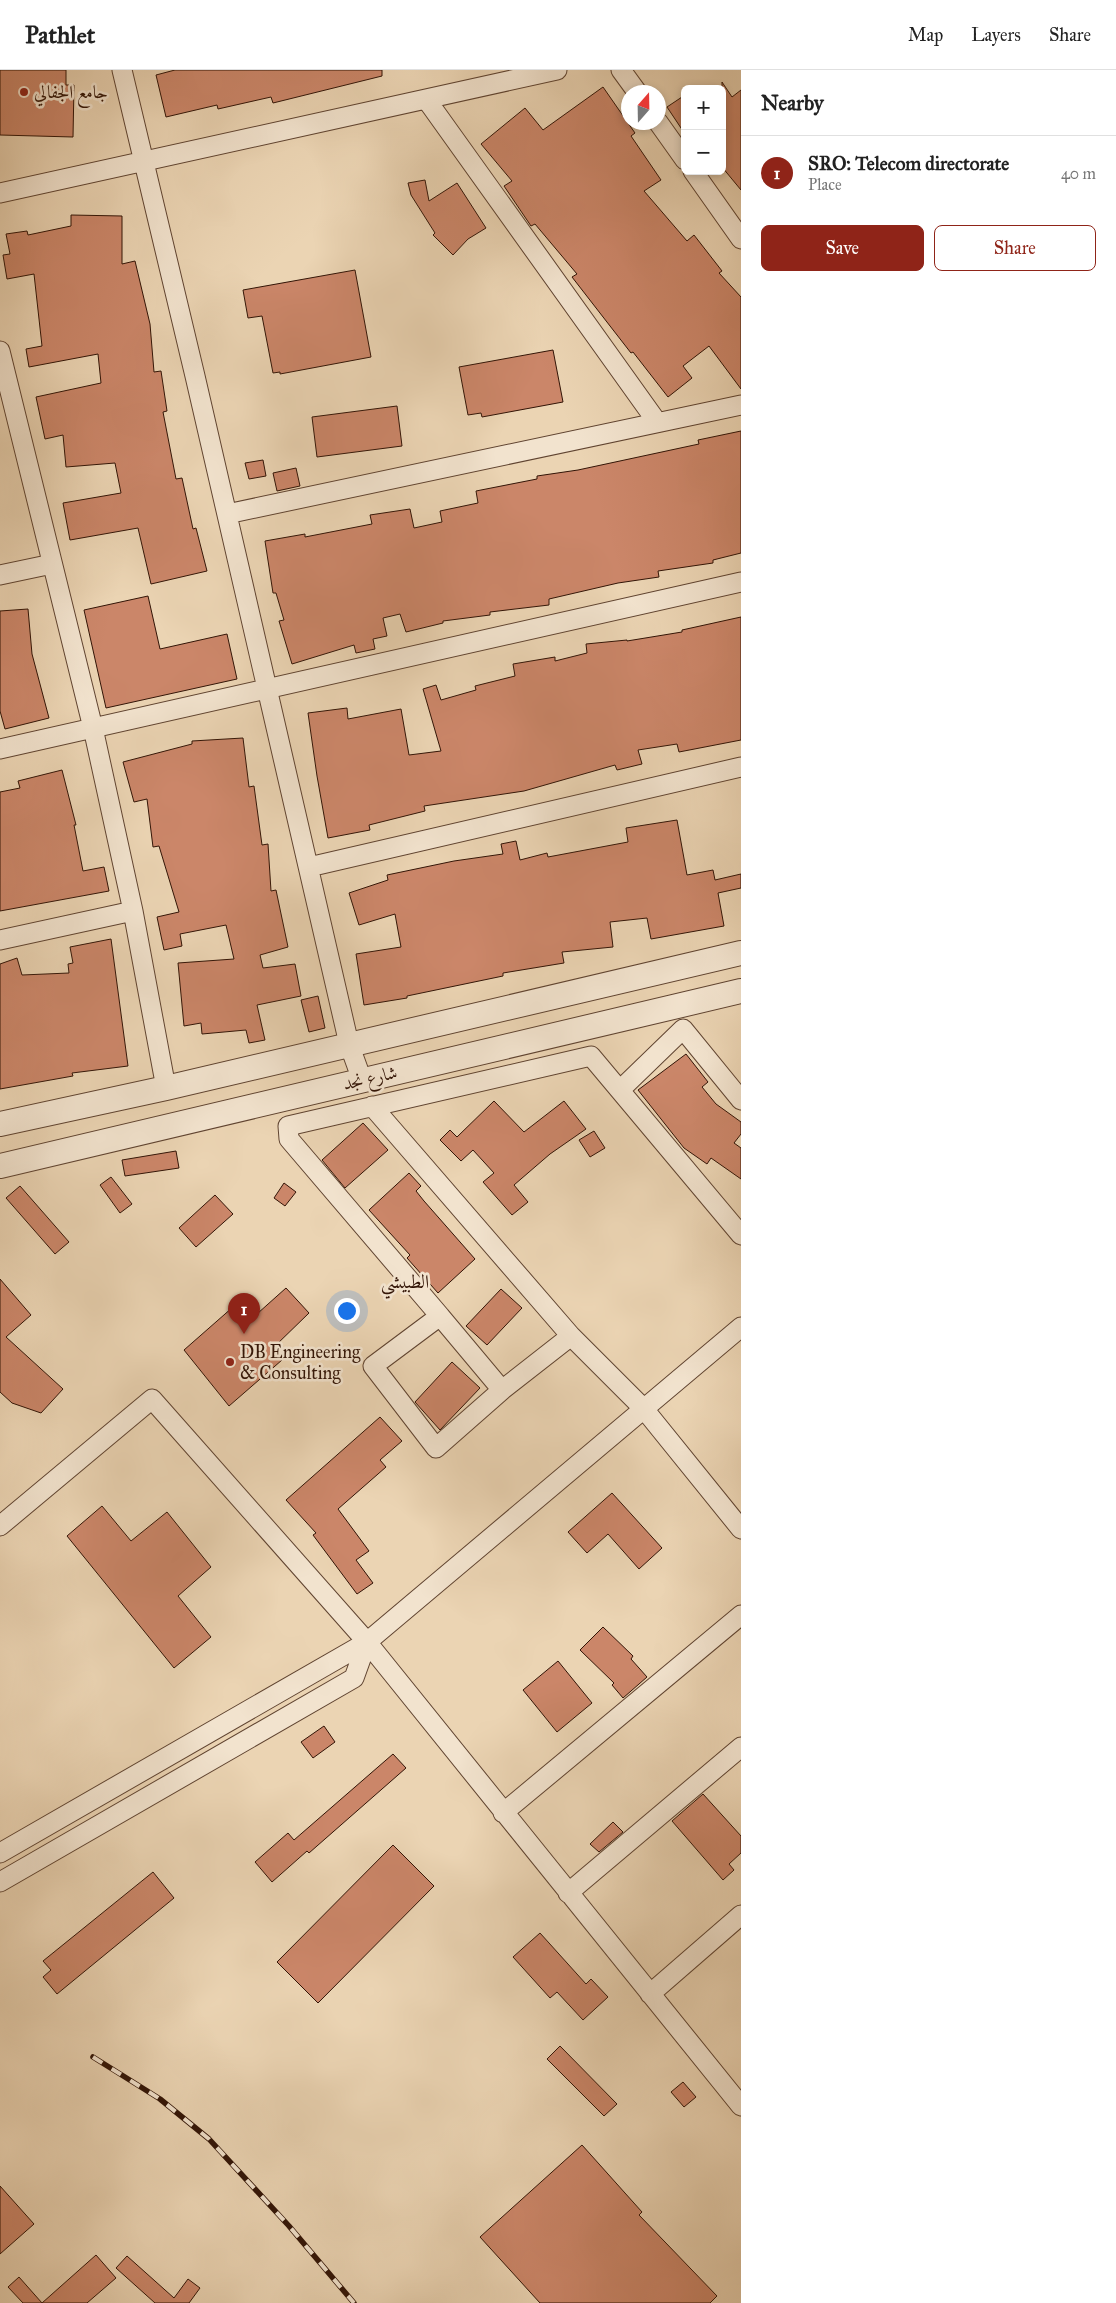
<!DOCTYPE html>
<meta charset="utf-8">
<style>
:root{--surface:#fff;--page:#f2f2f2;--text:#222;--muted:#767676;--line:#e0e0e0;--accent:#8f2418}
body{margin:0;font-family:"IM FELL Great Primer",Amiri,serif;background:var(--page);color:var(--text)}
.controls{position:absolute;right:15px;top:15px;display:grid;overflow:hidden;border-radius:8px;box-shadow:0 2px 8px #0003}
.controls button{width:45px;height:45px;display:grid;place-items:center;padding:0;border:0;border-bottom:1px solid var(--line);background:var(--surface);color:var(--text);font:25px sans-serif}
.compass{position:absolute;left:621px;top:15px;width:45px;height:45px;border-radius:50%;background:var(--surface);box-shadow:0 2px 8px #0003;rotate:20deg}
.you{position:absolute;left:346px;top:1240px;width:18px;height:18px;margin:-12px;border:4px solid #fff;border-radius:50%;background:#1a73e8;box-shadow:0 0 0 8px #1a73e833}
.badge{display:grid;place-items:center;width:32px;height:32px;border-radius:50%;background:var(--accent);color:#fff;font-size:16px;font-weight:700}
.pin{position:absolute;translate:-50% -41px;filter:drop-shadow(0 1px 2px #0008)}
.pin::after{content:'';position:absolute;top:26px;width:18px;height:15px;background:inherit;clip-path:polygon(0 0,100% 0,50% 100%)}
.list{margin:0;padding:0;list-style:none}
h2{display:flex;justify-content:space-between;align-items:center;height:65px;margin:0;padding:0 20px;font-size:21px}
h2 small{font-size:16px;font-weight:400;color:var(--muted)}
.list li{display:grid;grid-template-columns:32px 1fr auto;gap:15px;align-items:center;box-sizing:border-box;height:75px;padding:0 20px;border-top:1px solid var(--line)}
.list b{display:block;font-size:19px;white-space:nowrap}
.list p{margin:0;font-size:16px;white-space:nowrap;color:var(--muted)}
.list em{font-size:16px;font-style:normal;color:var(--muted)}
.actions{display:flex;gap:10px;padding:15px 20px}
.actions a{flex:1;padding:11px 0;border:1px solid var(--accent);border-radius:8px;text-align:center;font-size:18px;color:var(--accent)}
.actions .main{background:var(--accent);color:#fff}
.map{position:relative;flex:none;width:741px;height:2233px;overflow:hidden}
header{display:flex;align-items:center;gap:30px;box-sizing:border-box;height:70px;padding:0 25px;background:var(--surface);border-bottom:1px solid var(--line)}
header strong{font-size:24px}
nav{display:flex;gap:28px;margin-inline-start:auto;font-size:18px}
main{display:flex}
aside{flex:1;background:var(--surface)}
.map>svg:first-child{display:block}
.building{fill:#cb8669;stroke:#321406}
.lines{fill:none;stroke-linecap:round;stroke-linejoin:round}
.minor-casing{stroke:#604431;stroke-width:21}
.tertiary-casing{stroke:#604431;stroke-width:26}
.minor{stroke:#f2e3ce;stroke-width:19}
.tertiary{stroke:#f2e3ce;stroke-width:24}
.rail-casing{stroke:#321406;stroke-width:5.5}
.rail{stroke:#f2e3ce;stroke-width:4;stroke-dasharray:11;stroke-linecap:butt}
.poi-dot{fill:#8f2418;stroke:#f2e3ce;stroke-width:2}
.labels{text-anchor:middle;stroke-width:5;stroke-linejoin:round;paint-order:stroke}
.poi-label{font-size:18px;fill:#321406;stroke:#f2e3ce;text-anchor:start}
.street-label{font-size:18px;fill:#321406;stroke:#f2e3ce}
.neighbourhood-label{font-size:19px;fill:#321406;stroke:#f2e3ce}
</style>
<header>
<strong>Pathlet</strong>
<nav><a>Map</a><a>Layers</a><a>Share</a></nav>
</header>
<main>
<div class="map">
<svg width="741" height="2233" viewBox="0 0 741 2233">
<rect width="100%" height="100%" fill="#ebd4b3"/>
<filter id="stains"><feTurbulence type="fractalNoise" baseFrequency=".004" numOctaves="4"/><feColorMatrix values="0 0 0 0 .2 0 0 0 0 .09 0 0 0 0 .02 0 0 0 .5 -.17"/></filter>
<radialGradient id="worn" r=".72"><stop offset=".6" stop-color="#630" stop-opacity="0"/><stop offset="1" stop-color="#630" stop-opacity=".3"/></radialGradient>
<path class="building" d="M0 0H66V15H74L73 67 0 65Z
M175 0H382V6L273 33 271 27 218 39 217 35 166 47 156 5Z
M722 12 732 27 741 20V120L722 97Z
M603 17 635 63 631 66 661 110 644 121 687 171 694 165 722 201 719 203 741 227V319L709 276 683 296 692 308 668 327 633 282 631 283 572 207 577 204 535 154 531 156 504 116 512 111 481 74 525 38 543 60Z
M685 25V64L667 37Z
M425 110 429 131 457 113 486 158 468 169 453 185 433 165 435 163 411 125 408 113Z
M71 145 122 146V194L135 191 150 254 154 302 161 301 167 341 163 342 176 409 182 408 193 459 196 458 207 501 151 514 138 458 70 470 63 433 121 423 115 393 66 397 63 365 45 369 36 327 101 313 98 284 29 297 26 279 42 276 34 204 7 209 3 185 10 184 6 164 27 161 28 165 71 156Z
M355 200 371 287 280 304V302L273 303 262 246 248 248 243 220Z
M553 280 563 332 482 347 481 343 468 345 459 297Z
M397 336 402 376 317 387 312 347Z
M741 361V483L713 490V493L658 501 659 507 618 513 549 529V535L490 542V545L443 551V553L406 562 400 544 383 548 387 566 373 569 375 579 356 583 354 575 292 594 279 551 284 550 276 523H273L265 471 305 464V467L372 454 370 445 410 439 414 458 442 452 440 441 478 433 476 421 537 409V406L578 400 699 374 698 370Z
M263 390 266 406 249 409 245 393Z
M296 398 300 416 277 421 273 403Z
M148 526 160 579 227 564 237 609 106 638 84 540Z
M28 539 32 584 49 648 5 659 0 641V541Z
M741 547V670L679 682 677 674 638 680 642 694 617 700 615 695 524 721 424 736 425 741 369 755 370 760 328 768 317 706 308 643 347 638 348 649 401 639 409 685 441 681 423 619 436 615 441 630 476 620 475 616 515 606 513 594 555 587V591L587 583 586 574 627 570V571L682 562V560Z
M243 668 249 717 254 716 262 775 268 774 271 821 276 820 288 877 260 885 263 898 295 894 301 926 257 935 265 970 249 973 246 960 202 964 201 953 184 956 178 893 234 889 226 855 180 864 182 876 164 880 157 847 179 842 159 776 153 777 147 729 134 732 123 692 192 674V671Z
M62 700 76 755H74L83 801 104 797 109 821 0 841V722L20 718 18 711Z
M677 750 687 805 713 800 715 810 741 804V818L718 823 724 856 651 869 647 848 610 852 613 877 562 882 564 893 503 903V906L407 926V928L364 935 356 884 401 877 395 844 359 855 349 823 388 810 387 805 454 791 503 784 501 774 516 771 520 790 547 783 548 787 628 772 626 758Z
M111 869 128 996 72 1003 73 1006 0 1019V894L17 888 22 905 69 903 68 894 73 893 70 877Z
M318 926 325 958 309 962 301 930Z
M686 984 708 1012 702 1017 716 1034 741 1052V1064L734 1073 741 1078V1109L711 1088 707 1094 684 1078 638 1020Z
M494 1031 524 1062 564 1031 586 1059 550 1084 514 1115 528 1132 512 1145 483 1112 494 1103 473 1080 461 1091 440 1070 450 1060 457 1067Z
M363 1053 388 1080 345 1118 322 1090Z
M594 1061 605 1078 590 1087 579 1070Z
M176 1081 179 1098 125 1106 122 1090Z
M409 1103 421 1116 416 1121 424 1131 475 1189 438 1223 407 1188 410 1185 369 1140Z
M111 1107 132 1134 120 1143 100 1115Z
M284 1113 296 1122 285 1136 274 1128Z
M20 1116 69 1172 55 1184 6 1128Z
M215 1125 233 1144 196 1177 179 1158Z
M0 1209 31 1245 6 1267 63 1319 41 1343 12 1333 0 1322Z
M286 1218 309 1243 274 1277 282 1290 229 1336 184 1280 233 1237 248 1252Z
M501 1219 522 1238 487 1275 466 1256Z
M452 1292 480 1318 440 1360 415 1332Z
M380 1347 402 1371 380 1390 386 1397 338 1439 369 1481 356 1490 373 1513 357 1524 313 1465 316 1463 286 1430Z
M612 1423 662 1478 639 1499 608 1464 587 1483 568 1462Z
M102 1436 131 1471 167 1442 211 1497 178 1526 211 1567 174 1598 67 1466Z
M603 1557 633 1586 631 1589 647 1607 623 1628 612 1615 614 1613 580 1580Z
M558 1591 592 1633 557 1662 523 1620Z
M324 1656 335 1672 313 1688 301 1672Z
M393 1684 406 1698 309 1783 307 1781 272 1812 255 1792 288 1763 294 1770Z
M703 1724 741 1766V1783L729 1794 734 1800 723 1810 672 1751Z
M613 1752 623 1762 599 1782 590 1774Z
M393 1775 434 1816 318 1933 277 1892Z
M153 1802 174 1828 57 1924 43 1907 51 1900 43 1891Z
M540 1863 586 1914 591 1909 608 1927 583 1950 557 1922 550 1928 513 1887Z
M560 1976 617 2034 604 2046 547 1989Z
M683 2012 696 2027 684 2037 671 2022Z
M582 2075 642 2142 639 2145 717 2226 710 2233H540L480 2167Z
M0 2116 34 2154 0 2184Z
M96 2185 116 2208 87 2233H23L8 2217 19 2207 42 2233Z
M127 2186 174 2228 188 2209 200 2218 189 2233H155L116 2198Z"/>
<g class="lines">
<defs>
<path id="minor" d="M122 0 195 306 349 974 362 1010
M621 0 637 22
M426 29 657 352
M658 52 685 90
M693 101 741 169
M0 123 557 0
M0 281 93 658 133 841 166 1018
M227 444 741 335
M0 505 52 494
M0 679 741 512
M309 797 741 697
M0 870 133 841
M620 1020 683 959 741 1030
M372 1036 571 1266 502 1320 436 1378 373 1296 440 1246 289 1069 288 1056 591 986 741 1165
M440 1246 502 1320
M571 1266 644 1339 741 1459
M0 1456 152 1329 367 1572 741 2036
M503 1743 741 1545
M0 1783 367 1572 741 1257
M0 1812 354 1608 367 1572
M568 1823 741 1677
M650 1924 741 1845"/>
<path id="tertiary" d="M0 1054 166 1018 741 883
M0 1096 741 921"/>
</defs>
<use href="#minor" class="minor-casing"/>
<use href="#tertiary" class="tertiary-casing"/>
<use href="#minor" class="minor"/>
<use href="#tertiary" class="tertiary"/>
<defs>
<path id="rail" d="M93 1987 160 2029 209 2069 289 2156 354 2233"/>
</defs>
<use href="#rail" class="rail-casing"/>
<use href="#rail" class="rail"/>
</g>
<g class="poi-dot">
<circle cx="24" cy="22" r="5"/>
<circle cx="230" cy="1292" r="5"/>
</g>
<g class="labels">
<g class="poi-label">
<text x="34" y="28">جامع الجفالي</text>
<text x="240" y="1288">DB Engineering<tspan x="240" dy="21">&amp; Consulting</tspan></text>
</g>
<g class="street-label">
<text transform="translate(370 1008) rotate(-13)" y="6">شارع نجد</text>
</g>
<g class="neighbourhood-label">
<text x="405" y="1218">الطبيشي</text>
</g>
</g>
<rect width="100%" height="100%" filter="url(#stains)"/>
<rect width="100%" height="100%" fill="url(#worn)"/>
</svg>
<div class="controls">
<button>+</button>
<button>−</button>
</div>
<svg class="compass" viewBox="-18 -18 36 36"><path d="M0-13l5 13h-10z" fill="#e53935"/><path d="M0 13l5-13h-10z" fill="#767676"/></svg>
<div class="you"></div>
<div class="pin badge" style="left:244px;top:1264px">1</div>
</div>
<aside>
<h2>Nearby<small></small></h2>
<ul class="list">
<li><span class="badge">1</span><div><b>SRO: Telecom directorate</b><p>Place</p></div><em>40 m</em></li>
</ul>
<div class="actions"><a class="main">Save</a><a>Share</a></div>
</aside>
</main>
